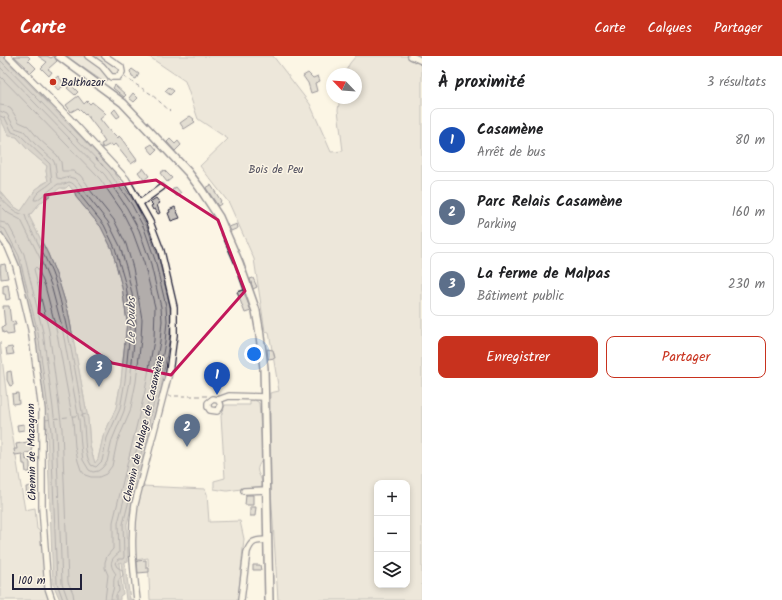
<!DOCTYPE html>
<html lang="fr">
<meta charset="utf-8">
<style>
:root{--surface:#fff;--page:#f6f6f6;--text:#202124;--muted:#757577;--line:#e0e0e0;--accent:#c8321e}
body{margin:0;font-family:Kalam,sans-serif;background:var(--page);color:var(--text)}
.controls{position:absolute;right:12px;bottom:12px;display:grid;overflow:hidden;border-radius:8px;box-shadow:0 2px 6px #0003}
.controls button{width:36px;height:36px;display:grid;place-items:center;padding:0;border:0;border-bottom:1px solid var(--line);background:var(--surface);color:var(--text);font:20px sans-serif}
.compass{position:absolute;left:326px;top:12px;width:36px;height:36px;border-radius:50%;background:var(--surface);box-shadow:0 2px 6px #0003;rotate:295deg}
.scale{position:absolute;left:12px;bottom:10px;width:70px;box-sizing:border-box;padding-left:4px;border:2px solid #22223b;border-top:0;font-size:11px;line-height:14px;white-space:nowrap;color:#22223b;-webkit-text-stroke:3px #fcf5e5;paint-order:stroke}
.you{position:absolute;left:254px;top:298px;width:14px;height:14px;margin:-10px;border:3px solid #fff;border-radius:50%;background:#1a73e8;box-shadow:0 0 0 6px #1a73e833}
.badge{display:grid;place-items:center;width:26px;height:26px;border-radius:50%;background:var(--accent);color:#fff;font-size:13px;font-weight:700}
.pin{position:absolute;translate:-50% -33px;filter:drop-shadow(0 1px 2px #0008)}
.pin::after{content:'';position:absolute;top:21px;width:14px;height:12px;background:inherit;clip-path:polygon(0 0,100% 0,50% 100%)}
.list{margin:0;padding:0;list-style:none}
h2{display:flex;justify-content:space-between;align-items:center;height:52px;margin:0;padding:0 16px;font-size:17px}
h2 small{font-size:13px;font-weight:400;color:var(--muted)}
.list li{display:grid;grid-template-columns:26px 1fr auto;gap:12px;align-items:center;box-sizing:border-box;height:64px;margin:0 8px 8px;padding:0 8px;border:1px solid var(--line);border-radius:8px}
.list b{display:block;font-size:15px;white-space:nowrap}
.list p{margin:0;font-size:13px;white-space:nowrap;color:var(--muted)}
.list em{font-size:13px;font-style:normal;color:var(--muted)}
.actions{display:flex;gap:8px;padding:12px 16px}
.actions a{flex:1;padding:9px 0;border:1px solid var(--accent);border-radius:8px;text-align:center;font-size:14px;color:var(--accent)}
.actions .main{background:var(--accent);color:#fff}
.icon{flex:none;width:22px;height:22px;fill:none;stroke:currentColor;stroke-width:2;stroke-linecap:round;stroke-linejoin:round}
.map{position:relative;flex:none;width:422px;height:544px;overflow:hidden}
header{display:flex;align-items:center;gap:24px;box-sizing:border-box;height:56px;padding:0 20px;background:var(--accent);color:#fff}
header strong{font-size:19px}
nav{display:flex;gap:22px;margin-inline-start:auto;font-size:14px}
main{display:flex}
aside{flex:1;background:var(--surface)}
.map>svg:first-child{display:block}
.green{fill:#dcd6cc;stroke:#7f7c84;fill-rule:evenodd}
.water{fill:#b2adab;stroke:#78757e;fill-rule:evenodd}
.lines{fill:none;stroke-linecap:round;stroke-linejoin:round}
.shore{stroke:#5c5a68;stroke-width:1}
.ferry{stroke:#545362;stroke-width:1;stroke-dasharray:5 4;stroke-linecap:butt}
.building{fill:#c6c1bb;stroke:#22223b}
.minor-casing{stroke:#22223b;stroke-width:8}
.major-casing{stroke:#22223b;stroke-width:10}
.path{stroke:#22223b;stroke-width:1;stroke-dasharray:4 3;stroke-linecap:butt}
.minor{stroke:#fcf5e5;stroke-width:5.5}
.major{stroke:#fcf5e5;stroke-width:7}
.marked{fill:none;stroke:#c2185b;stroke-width:3;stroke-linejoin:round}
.poi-dot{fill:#c8321e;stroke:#fcf5e5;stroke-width:1.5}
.labels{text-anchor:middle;stroke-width:3;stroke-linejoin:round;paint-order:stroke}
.poi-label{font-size:11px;fill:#22223b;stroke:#fcf5e5;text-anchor:start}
.park-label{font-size:11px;fill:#504f5f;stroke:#fcf5e5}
.street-label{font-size:11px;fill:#22223b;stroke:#fcf5e5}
.water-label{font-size:12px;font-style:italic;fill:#545362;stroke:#fcf5e5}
</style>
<header>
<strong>Carte</strong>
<nav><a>Carte</a><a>Calques</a><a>Partager</a></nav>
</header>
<main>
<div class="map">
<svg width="422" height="544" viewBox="0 0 422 544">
<rect width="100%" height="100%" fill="#fcf5e5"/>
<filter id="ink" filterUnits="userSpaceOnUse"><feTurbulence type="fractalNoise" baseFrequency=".025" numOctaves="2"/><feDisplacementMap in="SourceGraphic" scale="8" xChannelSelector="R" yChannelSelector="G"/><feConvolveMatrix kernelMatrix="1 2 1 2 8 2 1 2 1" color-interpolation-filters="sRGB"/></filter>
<g filter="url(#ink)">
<path class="green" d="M66 0H109L120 15 104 26Z
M148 0H273L310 48 331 96 343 95 338 54 340 42H356V18H344L350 7 356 0H408L422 8V544H278L271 434 270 337 279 335 269 276 265 275 254 203 229 147 200 110 228 83 198 63 185 25ZM377 427H407V529H377Z
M0 62 28 94 47 110 46 115 48 125 42 128 21 155 13 150 0 135Z
M69 129 75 137 76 141 101 171 112 193 122 231 127 266 121 325 116 352 103 381 98 404 95 408 90 390 88 363 68 255 59 226 48 198 29 160 39 148 60 131 64 133Z
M0 286 9 359 25 454 35 452 37 473 41 476 49 544H0Z
M250 342 254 343 259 347 263 403C252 417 261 416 263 430L227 435 214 433V425L225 422 221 360 225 349H250Z
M142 430 205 433 207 438 209 466 240 465 244 483 238 544H150L148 502 135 504 134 473Z"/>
<path class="water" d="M0 0H2L112 113 135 147 147 171 159 203 170 250 171 265 169 286 160 338 127 468 128 505 125 506V507L130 543 134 544H126L121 506 119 507 123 538 120 540V544H60L53 528 47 375 34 277 10 190 0 172V135L13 150 21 155 36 133 48 125 46 115 47 110 28 94 17 81 9 80 0 62ZM69 129 75 137 76 141 101 171 112 193 122 231 127 265 121 325 116 352 103 381 98 403 95 407 90 390 88 363 68 255 59 226 48 198 29 160 39 148 60 132H66Z"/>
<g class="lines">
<path class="shore" d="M0 4 109 116 132 149 144 172 155 204 166 250 167 265 165 286 156 338 123 468 124 501 123 503H118L115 507 117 511 122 514 123 519 118 525 119 535 116 539V544
M0 11 105 119 127 152 139 174 150 205 161 251 162 265 160 285 151 336 118 467 119 497C110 503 109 509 116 518 112 525 115 528 113 534 112 538 111 540 111 544
M0 20 100 123 122 155 133 177 144 207 155 251 154 284 145 335 113 466V493L107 500 105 506V512L108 519 105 544
M0 49 6 50 11 53 19 66 28 70 39 83 57 99 61 106 62 115H73L80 119 87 128 90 134 114 164 126 188 133 212 142 263 141 283 136 326 130 356 117 386 112 410 106 418 99 421H91L85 419 81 414 78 405 75 391 73 365 56 272 45 230 38 213 36 211 34 213 49 275 62 373 68 526 73 537 74 544
M0 55 7 58 15 72 24 75 34 87 53 104 55 108 57 122 63 123 69 121 76 123 83 132 85 137 108 166 120 190 127 214 132 238 136 266 130 326 124 355 112 384 107 406 102 412 98 415 93 416 89 414 83 404 81 390 79 364 62 271 51 229 40 202 21 164 8 157 0 149
M0 60 5 62 12 76 20 79 50 108 52 126C45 133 36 135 34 144H37L58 128H64L69 126C75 127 78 134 80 139L104 169 115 192 126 230 131 265 125 325 120 353 107 382 102 405 96 411 91 409C83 396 86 377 83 362 76 317 68 272 56 228 51 212 42 196 35 181 31 174 27 167 25 159 14 157 7 149 0 141
M0 166 5 167 9 170 24 198 43 276 56 375 62 527 68 544
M0 171 5 173 19 200 38 277 51 375 57 527 63 544"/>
<path class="ferry" d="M45 364 89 358"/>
</g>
<path class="building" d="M14 0H28L30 2 28 4 36 12 31 17 27 13V12Z
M38 0H47L51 2 54 0 57 5 48 13 52 16 49 20 41 12 47 6Z
M132 13 139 18 136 23 132 21 130 15Z
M308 17 313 22 318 20 320 25 315 27 317 35 311 37 308 27 303 20Z
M58 20 65 29 58 34 51 26Z
M74 26 76 28 73 31 78 36 75 39 67 32Z
M115 29 126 39 124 41 113 32Z
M169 31 174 35 170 39 165 35Z
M133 37 138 42 134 46 129 42Z
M78 40 84 48 87 45 90 48 92 46 103 55 106 58 100 63 112 78 113 77 118 82 119 80 121 82 137 104 131 108 115 88 113 90 111 88 103 92 101 88 105 86 99 77 100 76 86 58 85 59 78 52 71 56 66 49Z
M115 53 120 60 117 62 112 56Z
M190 60 194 63 193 64 195 66 184 73 180 67Z
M170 83 175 88 178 85 181 89 175 95 167 86Z
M152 88 157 94 153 98 147 91Z
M143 112 149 120 144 124 138 116Z
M164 114 172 122 167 126 160 117Z
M211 129 221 145 220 146 221 148 218 150 206 132Z
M176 131 181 137 177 140 172 134Z
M156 142 160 147 157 149 160 157 158 158 155 153 153 154 151 150 153 149 150 146Z
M175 151 180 162 171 165 168 157 170 156 169 154Z
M237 168 238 172 231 175 229 171Z
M5 208 8 222 1 223 0 209Z
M253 222 257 231 253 233 250 223Z
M8 229 10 243 6 244 5 238H3V230Z
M243 234 251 255 245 257 237 236Z
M3 250H9L11 266 15 265 16 269H13L14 278 7 279 6 276 3 277 2 271 5 270Z
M12 291 14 298 7 299 6 292Z
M267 293 273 294 275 302 268 303Z
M11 315 13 329 10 330 7 324V316Z
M18 337 19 347 13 348 12 338Z
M24 368V374L18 375 17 369Z
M33 385 32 396 25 397 26 404 28 403 30 407V416H26L25 408H23L22 398 15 399 14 393H17L16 388Z
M32 430 33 439H31L32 441 27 442 26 431Z
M246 439H253V449H245Z
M250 451H256L255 460H250Z
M146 504V512H149V516L138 517 137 505Z
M253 509H260L261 514H253Z"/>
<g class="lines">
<defs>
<path id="minor" d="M8 0 69 62 126 123 150 166 161 195 174 251V279L169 317 163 340 135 448C130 482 133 510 137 544
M88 0 102 10 111 21H118L122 16 121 11 105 0
M411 0 422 5
M140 147 162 131
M0 180 8 191 16 210 31 273 42 354V451L48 532 52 544
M218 344C222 348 221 352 217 355L210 354 208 351V347L213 343 218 344 229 340 265 341
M244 435 267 434
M241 544 247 496C252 483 256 485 268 484"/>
<path id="major" d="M59 0 123 47 188 116 200 132 219 161 239 207 256 255 259 272 264 312 269 544"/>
</defs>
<use href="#minor" class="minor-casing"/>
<use href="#major" class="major-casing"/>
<path class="path" d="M124 21 151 38 170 55
M96 102 103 110
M168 340H209"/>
<use href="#minor" class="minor"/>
<use href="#major" class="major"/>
</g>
</g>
<path d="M0 0H422V544H0ZM156 124 218 164 245 235 171 319 112 307 39 257 45 139Z" fill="#fcf5e5" fill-opacity=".55" fill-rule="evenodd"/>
<path class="marked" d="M156 124 218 164 245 235 171 319 112 307 39 257 45 139Z"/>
<circle class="poi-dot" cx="53" cy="26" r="4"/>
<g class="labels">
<g class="poi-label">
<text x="61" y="30">Balthazar</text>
</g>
<g class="park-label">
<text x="276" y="117">Bois de Peu</text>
</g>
<g class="street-label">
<text transform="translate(143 373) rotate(-77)" y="4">Chemin de Halage de Casamène</text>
<text transform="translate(31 396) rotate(-91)" y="4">Chemin de Mazagran</text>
</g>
<g class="water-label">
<text transform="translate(131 265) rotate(-90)" y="4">Le Doubs</text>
</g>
</g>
</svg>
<div class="controls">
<button>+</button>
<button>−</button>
<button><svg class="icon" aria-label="layers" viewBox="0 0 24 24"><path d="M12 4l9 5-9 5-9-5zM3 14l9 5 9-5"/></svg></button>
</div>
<svg class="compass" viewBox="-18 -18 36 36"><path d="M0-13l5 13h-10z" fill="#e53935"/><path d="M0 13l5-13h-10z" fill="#757577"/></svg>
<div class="scale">100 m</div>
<div class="you"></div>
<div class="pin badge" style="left:217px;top:339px;background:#1a4fb4">1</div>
<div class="pin badge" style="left:187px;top:391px;background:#5c6f8a">2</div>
<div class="pin badge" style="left:99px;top:331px;background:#5c6f8a">3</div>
</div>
<aside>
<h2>À proximité<small>3 résultats</small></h2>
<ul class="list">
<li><span class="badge" style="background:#1a4fb4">1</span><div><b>Casamène</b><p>Arrêt de bus</p></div><em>80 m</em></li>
<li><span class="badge" style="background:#5c6f8a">2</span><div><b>Parc Relais Casamène</b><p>Parking</p></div><em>160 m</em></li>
<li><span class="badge" style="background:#5c6f8a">3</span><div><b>La ferme de Malpas</b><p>Bâtiment public</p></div><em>230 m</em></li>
</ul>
<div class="actions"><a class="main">Enregistrer</a><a>Partager</a></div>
</aside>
</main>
